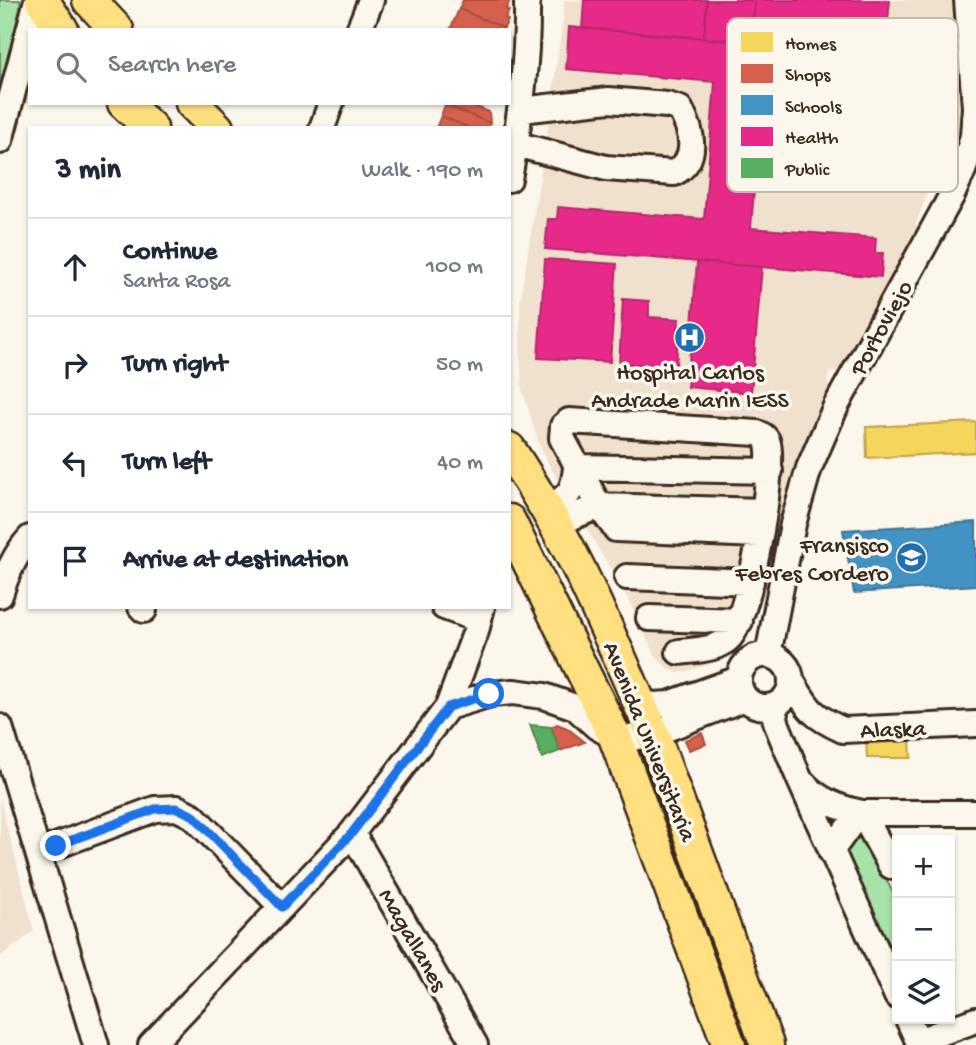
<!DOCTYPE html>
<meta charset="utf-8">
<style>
:root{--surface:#fff;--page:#f6f6f7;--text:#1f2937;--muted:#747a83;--line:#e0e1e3}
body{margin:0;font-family:"Gochi Hand",sans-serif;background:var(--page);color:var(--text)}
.controls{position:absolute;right:21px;bottom:21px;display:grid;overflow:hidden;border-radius:0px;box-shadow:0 2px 5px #0004}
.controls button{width:63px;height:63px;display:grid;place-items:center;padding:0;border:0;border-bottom:2px solid var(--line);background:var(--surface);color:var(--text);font:35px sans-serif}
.stop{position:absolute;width:21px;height:21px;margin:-16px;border:5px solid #1a73e8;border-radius:50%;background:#fff}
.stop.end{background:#1a73e8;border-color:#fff;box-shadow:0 2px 7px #0008}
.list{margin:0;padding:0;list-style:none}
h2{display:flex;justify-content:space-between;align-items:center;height:91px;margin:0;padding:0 28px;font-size:30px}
h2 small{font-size:23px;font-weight:400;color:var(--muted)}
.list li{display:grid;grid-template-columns:46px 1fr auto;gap:21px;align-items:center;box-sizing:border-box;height:98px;padding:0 28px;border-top:2px solid var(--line)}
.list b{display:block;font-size:26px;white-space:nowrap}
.list p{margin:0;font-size:23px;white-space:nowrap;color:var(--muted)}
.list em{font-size:23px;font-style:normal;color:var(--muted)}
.icon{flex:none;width:38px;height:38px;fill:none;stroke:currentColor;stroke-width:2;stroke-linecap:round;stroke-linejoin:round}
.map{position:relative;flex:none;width:976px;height:1045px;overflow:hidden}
.search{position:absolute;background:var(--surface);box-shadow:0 2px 5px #0004;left:28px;top:28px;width:483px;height:77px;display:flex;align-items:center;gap:18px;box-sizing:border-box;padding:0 24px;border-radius:0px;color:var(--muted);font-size:26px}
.panel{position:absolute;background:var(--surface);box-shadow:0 2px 5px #0004;left:28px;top:126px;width:483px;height:483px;border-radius:0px}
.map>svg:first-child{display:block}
.built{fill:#f0e1ce}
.green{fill:#a7e2a8;stroke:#718663;stroke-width:2}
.homes{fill:#f6d55c;stroke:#bea249;stroke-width:2}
.shops{fill:#d6604d;stroke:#a8503f;stroke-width:2}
.schools{fill:#4393c3;stroke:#417492;stroke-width:2}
.health{fill:#e7298a;stroke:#b3296a;stroke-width:2}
.public{fill:#5aae61;stroke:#51864d;stroke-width:2}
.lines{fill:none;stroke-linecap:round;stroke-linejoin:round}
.minor-casing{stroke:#3b2a1e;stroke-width:30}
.major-casing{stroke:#3b2a1e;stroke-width:37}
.minor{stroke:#fbf7ec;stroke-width:24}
.major{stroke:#ffdf80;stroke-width:32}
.route{stroke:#1a73e8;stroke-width:9}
.labels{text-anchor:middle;stroke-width:7;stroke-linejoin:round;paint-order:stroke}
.street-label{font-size:24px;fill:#3b2a1e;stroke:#fbf7ec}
.poi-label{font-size:24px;fill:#3b2a1e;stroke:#fbf7ec}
.key{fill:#fbf7ec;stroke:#c1baae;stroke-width:2}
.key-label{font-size:19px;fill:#3b2a1e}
</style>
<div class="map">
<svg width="976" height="1045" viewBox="0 0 976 1045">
<rect width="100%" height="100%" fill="#fbf7ec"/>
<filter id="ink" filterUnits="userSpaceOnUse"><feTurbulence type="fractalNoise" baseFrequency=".0143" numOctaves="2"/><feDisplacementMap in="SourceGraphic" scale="14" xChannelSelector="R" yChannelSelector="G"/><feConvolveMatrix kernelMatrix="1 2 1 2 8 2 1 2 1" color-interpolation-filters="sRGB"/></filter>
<g filter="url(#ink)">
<path class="built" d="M564 0H961L962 91 959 146 951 176 932 182 916 223 920 232 841 372H829L827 383 832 388 814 425 748 638 741 648 729 658 685 672 678 673 668 669 656 657 622 587 567 497 546 459 539 444 522 389 520 353V301L545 146 563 19Z
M0 798 34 931 0 957Z"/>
<path class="green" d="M0 0H20L21 23 0 106Z
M858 831 897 899V982L838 847Z"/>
<path class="homes" d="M976 422V452L867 458 866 427Z
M910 737 911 758H867L866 738Z"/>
<path class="shops" d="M463 0H510L506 10 509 11 505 19 508 20 504 28 459 9Z
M459 9 504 28V30H450Z
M446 103H467L489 112 490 123 445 105Z
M445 105 490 123 488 128H470L441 116Z
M441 116 470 128H436Z
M557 724 567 728 585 742 560 751 551 727Z
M702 733 706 744 689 750 685 740Z"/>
<path class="schools" d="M976 522V585L854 593 843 530Z"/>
<path class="health" d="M584 0H707L704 38 582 28Z
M707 0H755L751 42 704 38Z
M755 0H890L885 53 751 42Z
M569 27 898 55 894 101 762 90 751 228 876 238 875 253H883L881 277 545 249 548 219H557L558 207 704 219 715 82 566 69Z
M545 259 617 264 610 362 538 358Z
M697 262 762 267 751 393 687 387Z
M623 299 649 301V317L679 319 676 367 619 363Z"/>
<path class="public" d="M530 725 551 727 560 751 542 758Z"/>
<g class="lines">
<defs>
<path id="minor" d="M359 30 371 0
M322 128 331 103
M0 141 37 0
M515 144 606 168 674 173C700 160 692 130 680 109L667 105 609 100 521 110
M509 179C520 119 528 61 527 0
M576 467 770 471
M546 509C568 497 574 493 576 467
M556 527 572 517 599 506 616 529 759 535
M627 577 751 582
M0 595C6 575 15 554 30 538
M141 607 144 610
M444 607 479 620
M649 618 740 621
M679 652C694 650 719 650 730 637 749 616 775 472 768 444 767 438 763 435 757 433L569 421 563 426 562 438 599 506 763 511
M768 655 793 524 809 468 836 406 952 195 964 168 973 136 975 107 967 0
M739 681a26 26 0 1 1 52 0a26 26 0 1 1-52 0Z
M791 680C808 709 812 716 843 730L976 724
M639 702 654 705 669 704 739 679
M772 706 777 725 799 778 897 996
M448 707 491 694 513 692 544 696 575 707 597 727 615 737 632 738 653 734 745 698
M0 727 96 1045
M804 784C820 801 839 808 862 813H976
M862 813 891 866
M352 833 475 1045
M56 846 155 809 177 808 193 816 282 907
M831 851 850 825 862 813
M908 1019 920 1045
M918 1041 976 1020
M151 1045 352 833 448 707 476 631 482 607"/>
<path id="major" d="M42 0 62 30
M89 0 117 30
M124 103 151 128
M192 103 217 128
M509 449C534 487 558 527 579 569 605 623 629 679 653 734L767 1045
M509 521 615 737 729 1045"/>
</defs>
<use href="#minor" class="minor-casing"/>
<use href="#major" class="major-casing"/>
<use href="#minor" class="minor"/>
<use href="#major" class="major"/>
</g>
</g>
<g class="lines" filter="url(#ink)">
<path class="route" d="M56 846 155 809 177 808 194 816 282 907 352 833 448 707 489 694"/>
</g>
<defs>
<symbol id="hospital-disc" viewBox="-11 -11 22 22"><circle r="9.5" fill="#1f6fb2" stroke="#fbf7ec"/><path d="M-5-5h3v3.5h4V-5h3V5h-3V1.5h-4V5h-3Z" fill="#fff"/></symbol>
<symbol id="university-disc" viewBox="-11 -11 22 22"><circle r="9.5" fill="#1f6fb2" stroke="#fbf7ec"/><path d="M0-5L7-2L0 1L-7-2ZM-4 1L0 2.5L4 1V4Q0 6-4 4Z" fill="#fff"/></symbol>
</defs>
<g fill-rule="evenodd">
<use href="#hospital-disc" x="672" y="320" width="35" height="35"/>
<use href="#university-disc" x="894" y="540" width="35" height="35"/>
</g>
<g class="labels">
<g class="street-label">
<text transform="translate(880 327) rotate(-61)" y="8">Portoviejo</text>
<text transform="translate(893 728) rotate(-2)" y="8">Alaska</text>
<text transform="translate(651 741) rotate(68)" y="8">Avenida Universitaria</text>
<text transform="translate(414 939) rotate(60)" y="8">Magallanes</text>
</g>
<g class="poi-label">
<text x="690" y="379">Hospital Carlos<tspan x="690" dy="28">Andrade Marin IESS</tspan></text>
<text x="889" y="552" text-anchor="end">Fransisco<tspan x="889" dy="28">Febres Cordero</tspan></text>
</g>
</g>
<rect x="727" y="18" width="231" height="174" rx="10" class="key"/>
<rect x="741" y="32" width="32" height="20" fill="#f6d55c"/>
<rect x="741" y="64" width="32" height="19" fill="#d6604d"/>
<rect x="741" y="95" width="32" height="20" fill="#4393c3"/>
<rect x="741" y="127" width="32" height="19" fill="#e7298a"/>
<rect x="741" y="158" width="32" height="20" fill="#5aae61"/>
<g class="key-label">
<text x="785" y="49">Homes</text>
<text x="785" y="80">Shops</text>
<text x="785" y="112">Schools</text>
<text x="785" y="143">Health</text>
<text x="785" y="175">Public</text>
</g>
</svg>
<div class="controls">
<button>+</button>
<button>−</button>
<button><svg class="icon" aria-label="layers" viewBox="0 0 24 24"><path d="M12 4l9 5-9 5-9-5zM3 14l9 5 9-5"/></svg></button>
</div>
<div class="stop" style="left:489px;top:694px"></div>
<div class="stop end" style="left:56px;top:846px"></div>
<div class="search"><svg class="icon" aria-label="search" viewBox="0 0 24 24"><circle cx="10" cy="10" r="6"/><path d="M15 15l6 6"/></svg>Search here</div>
<section class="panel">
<h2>3 min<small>Walk · 190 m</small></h2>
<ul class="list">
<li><svg class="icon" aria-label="ahead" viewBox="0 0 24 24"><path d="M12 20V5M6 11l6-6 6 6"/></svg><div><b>Continue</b><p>Santa Rosa</p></div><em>100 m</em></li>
<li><svg class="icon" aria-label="right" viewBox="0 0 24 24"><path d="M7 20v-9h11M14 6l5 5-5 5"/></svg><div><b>Turn right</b></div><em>50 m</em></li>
<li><svg class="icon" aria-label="left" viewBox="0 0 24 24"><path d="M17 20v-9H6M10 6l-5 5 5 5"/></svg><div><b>Turn left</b></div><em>40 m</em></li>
<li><svg class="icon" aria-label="arrive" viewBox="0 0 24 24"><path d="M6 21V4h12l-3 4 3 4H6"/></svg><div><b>Arrive at destination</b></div></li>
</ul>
</section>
</div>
